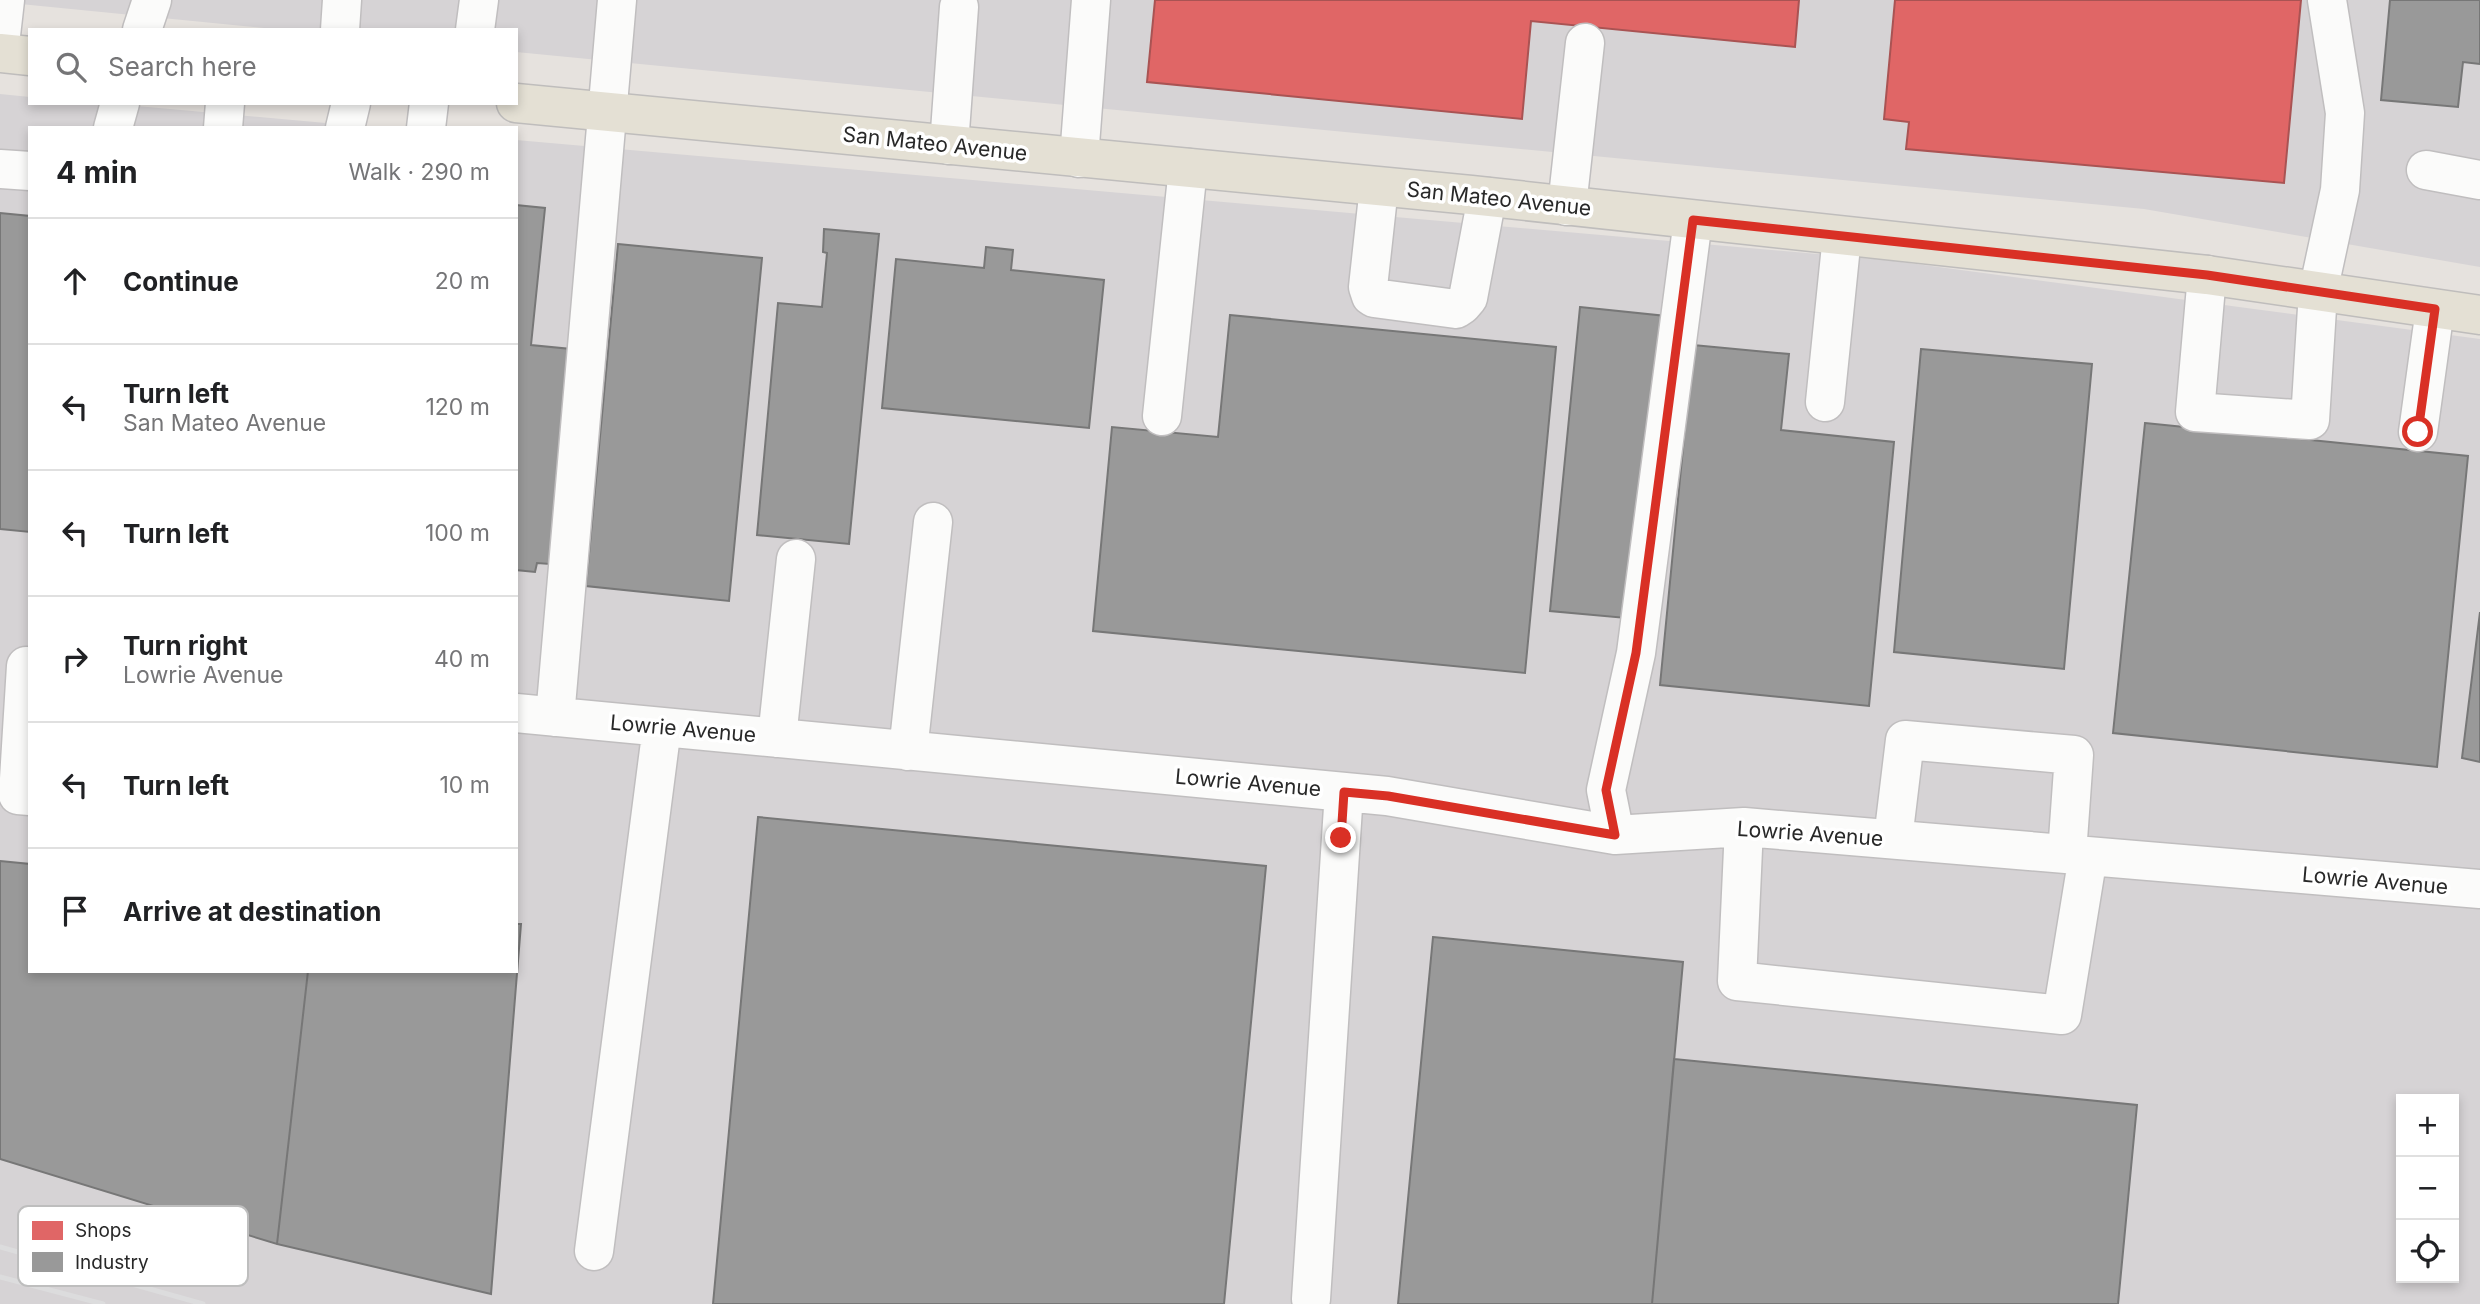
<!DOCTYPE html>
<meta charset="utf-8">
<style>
:root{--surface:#fff;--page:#f2f2f2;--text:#202124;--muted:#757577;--line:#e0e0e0}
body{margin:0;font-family:Inter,sans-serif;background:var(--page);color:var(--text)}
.controls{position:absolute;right:21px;bottom:21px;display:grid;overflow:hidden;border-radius:0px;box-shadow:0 4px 10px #0003}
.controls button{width:63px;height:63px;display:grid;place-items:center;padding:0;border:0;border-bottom:2px solid var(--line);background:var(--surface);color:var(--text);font:35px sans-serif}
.stop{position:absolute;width:21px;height:21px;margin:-16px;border:5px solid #d93025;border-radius:50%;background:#fff}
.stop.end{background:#d93025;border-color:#fff;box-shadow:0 2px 7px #0008}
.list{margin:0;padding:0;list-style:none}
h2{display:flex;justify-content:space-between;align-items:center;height:91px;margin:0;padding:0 28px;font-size:30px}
h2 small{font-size:23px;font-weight:400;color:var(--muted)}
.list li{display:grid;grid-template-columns:46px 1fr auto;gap:21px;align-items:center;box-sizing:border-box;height:126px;padding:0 28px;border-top:2px solid var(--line)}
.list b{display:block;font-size:26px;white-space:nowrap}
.list p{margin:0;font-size:23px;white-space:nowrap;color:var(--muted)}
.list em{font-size:23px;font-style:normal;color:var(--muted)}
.icon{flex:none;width:38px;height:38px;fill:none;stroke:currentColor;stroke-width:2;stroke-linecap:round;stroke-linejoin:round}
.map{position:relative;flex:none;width:2480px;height:1304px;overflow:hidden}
.search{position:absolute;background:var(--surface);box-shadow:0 4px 10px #0003;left:28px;top:28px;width:490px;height:77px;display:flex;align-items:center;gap:18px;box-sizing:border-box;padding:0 24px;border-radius:0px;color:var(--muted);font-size:26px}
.panel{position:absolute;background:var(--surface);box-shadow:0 4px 10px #0003;left:28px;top:126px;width:490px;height:847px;border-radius:0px}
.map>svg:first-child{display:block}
.industrial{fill:#d6d3d5;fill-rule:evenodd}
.shops{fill:#e06666;stroke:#a95353;stroke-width:2}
.industry{fill:#999;stroke:#777;stroke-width:2}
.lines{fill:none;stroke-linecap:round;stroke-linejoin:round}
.minor-casing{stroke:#c0bebf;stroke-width:41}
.major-casing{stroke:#bfbdbc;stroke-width:41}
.minor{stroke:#fbfbfa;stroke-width:38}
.major{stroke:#e4e0d4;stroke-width:38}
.rail{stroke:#dcdcdd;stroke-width:5}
.route{stroke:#d93025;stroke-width:9}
.labels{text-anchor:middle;stroke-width:7;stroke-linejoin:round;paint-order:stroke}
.street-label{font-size:21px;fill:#282828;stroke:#fff}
.key{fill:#fff;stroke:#bebebe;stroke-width:2}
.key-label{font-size:19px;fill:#282828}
</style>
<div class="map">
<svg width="2480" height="1304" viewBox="0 0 2480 1304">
<rect width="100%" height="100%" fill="#e6e2de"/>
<path class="industrial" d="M0 0H2480V267L2144 209 516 52V30H284L0 2Z
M0 94 30 97V103H103L381 128H30V971H516V140L1886 260 2480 339V1304H0ZM2401 1099H2454V1278H2401Z"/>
<path class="shops" d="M1155 0H1799L1795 47 1531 21 1522 119 1147 82Z
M1895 0H2301L2284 183 1906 149 1909 122 1884 119Z"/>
<path class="industry" d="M2390 0H2480V64L2463 62 2458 107 2381 100Z
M516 205 545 208 531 345 571 349 550 564 537 563 535 572 516 570Z
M0 213 30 216V532L0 529Z
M824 229 879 234 849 544 757 535 778 303 822 307 827 253 823 252Z
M618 244 762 258 729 601 586 586Z
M986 247 1013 250 1011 270 1104 280 1089 428 882 408 896 259 984 268Z
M1580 307 1666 316 1637 619 1550 611Z
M1230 315 1556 347 1525 673 1093 631 1112 427 1218 437Z
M1693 345 1789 354 1781 430 1894 442 1869 706 1660 685Z
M1921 349 2092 364 2064 669 1894 652Z
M2145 423 2468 456 2437 767 2113 733Z
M2480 612V762L2462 758Z
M758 817 1266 866 1224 1304H713Z
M0 861 30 864V971H308L277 1244 0 1159Z
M516 924H521L491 1294 277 1244 308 971H516Z
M1433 937 1683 962 1652 1304H1398Z
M1674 1059 2137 1105 2118 1304H1652Z"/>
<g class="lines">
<defs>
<path id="minor" d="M142 30 152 0
M340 30 342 0
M475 30 479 0
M0 44 5 0
M113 128 120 103
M223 128 225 103
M345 128 351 103
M426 128 429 103
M949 145 959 7
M1079 158 1091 0
M0 169 30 171
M2426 170 2480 180
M1379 187 1368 287 1371 296 1374 298 1456 309 1462 305 1468 298 1487 197
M1567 206 1585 43
M2207 275 2195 412 2310 420 2318 292 2340 190 2345 113 2327 0
M1825 402 1842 236
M1162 416 1188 168
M2418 432 2435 309
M26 666 18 795 30 796
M516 713 1387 796 1615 835 1744 827 2480 889
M555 717 617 0
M777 738 796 559
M908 751 933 522
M1744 827 1737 981 2062 1015 2088 856
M1615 835 1606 790 1636 653 1693 220
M1893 839 1905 740 2074 755 2067 854
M594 1251 662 727
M1311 1299 1344 792"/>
<path id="major" d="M0 53 30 56
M516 103 1471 195 2207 275 2480 315"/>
</defs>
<use href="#minor" class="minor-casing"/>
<use href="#major" class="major-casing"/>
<use href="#minor" class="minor"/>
<use href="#major" class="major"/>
<path class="rail" d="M0 1247 203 1304
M0 1277 103 1304"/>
</g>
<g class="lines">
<path class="route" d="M1341 838 1344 792 1388 796 1615 835 1606 790 1636 653 1693 220 2207 275 2435 309 2418 432"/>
</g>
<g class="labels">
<g class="street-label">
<text transform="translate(935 144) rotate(6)" y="7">San Mateo Avenue</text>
<text transform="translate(1499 199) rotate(6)" y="7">San Mateo Avenue</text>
<text transform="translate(683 729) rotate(5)" y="7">Lowrie Avenue</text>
<text transform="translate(1248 783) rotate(5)" y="7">Lowrie Avenue</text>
<text transform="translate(1810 834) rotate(4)" y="7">Lowrie Avenue</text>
<text transform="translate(2375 881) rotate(5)" y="7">Lowrie Avenue</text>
</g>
</g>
<rect x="18" y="1206" width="230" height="80" rx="10" class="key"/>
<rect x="32" y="1221" width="31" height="19" fill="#e06666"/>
<rect x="32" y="1252" width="31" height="20" fill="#999"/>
<g class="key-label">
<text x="75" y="1237">Shops</text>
<text x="75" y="1269">Industry</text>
</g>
</svg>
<div class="controls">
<button>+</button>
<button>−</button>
<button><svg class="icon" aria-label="locate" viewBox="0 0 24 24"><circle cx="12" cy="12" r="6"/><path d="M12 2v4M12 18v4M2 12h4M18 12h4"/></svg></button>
</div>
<div class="stop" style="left:2418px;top:432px"></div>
<div class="stop end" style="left:1341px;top:838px"></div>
<div class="search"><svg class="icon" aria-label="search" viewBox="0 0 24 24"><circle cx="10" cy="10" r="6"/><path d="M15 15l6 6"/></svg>Search here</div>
<section class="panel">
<h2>4 min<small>Walk · 290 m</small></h2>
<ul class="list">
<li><svg class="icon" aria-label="ahead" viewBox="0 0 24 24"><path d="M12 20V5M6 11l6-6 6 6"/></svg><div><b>Continue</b></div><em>20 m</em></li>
<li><svg class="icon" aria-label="left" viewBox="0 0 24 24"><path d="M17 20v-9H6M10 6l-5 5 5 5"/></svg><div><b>Turn left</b><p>San Mateo Avenue</p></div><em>120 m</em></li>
<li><svg class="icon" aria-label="left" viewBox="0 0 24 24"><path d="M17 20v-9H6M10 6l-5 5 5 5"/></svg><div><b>Turn left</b></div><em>100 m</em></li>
<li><svg class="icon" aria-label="right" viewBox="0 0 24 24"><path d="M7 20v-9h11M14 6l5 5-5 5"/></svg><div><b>Turn right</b><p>Lowrie Avenue</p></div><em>40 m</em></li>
<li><svg class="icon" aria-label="left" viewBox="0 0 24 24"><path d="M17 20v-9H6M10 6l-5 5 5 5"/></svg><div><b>Turn left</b></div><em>10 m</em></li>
<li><svg class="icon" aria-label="arrive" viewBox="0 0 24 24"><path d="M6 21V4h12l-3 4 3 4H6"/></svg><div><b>Arrive at destination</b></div></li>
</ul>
</section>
</div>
